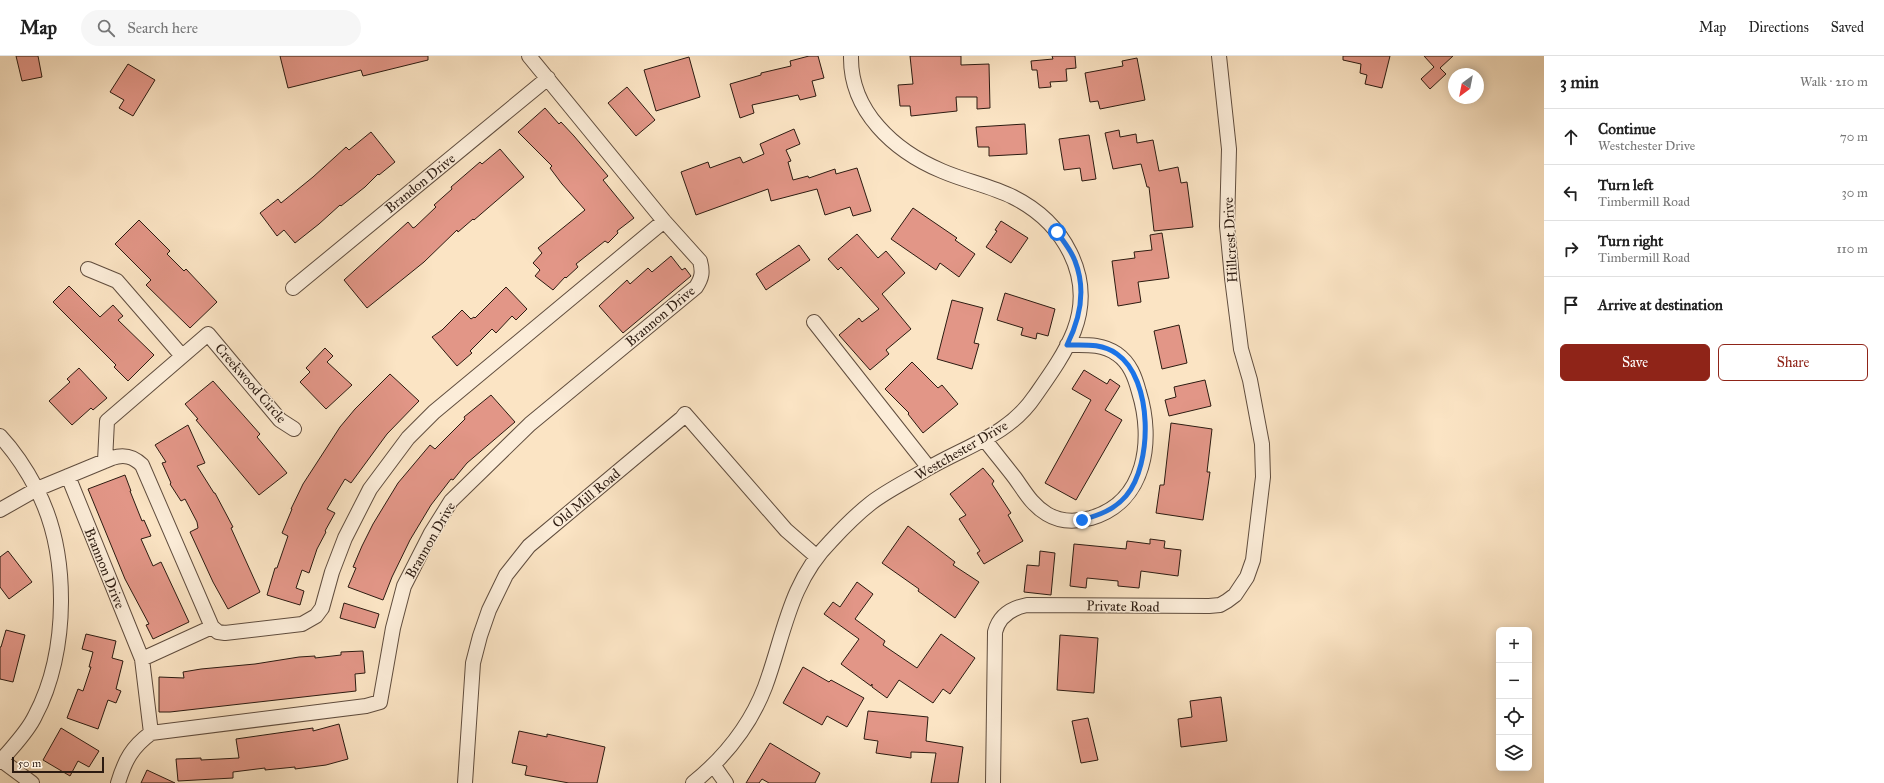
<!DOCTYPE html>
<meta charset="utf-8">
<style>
:root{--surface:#fff;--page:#f6f6f6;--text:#222;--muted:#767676;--line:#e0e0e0;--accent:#8f2418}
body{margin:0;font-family:"IM FELL Great Primer",serif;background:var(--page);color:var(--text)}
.controls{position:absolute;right:12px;bottom:12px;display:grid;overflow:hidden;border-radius:6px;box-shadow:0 2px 10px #0003}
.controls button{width:36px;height:36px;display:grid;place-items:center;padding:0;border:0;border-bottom:1px solid var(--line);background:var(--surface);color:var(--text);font:20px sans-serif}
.compass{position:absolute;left:1448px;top:12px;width:36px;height:36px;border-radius:50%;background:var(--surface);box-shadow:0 2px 10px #0003;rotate:212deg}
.scale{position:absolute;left:12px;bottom:10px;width:92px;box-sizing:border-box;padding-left:4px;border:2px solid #2c1b11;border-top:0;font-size:11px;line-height:14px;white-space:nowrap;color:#2c1b11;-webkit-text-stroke:3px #fcedd9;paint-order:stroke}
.stop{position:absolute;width:12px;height:12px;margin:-9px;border:3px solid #1a73e8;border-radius:50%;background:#fff}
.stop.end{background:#1a73e8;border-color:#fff;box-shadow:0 1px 4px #0008}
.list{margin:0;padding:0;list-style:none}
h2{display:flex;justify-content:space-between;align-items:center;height:52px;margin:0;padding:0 16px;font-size:17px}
h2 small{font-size:13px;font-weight:400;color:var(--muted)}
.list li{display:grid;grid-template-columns:26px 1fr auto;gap:12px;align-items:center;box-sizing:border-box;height:56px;padding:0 16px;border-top:1px solid var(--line)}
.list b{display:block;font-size:15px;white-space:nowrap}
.list p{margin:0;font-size:13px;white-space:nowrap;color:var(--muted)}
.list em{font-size:13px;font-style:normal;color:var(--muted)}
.actions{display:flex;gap:8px;padding:12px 16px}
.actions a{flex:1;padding:9px 0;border:1px solid var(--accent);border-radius:6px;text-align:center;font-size:14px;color:var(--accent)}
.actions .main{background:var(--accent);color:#fff}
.icon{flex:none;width:22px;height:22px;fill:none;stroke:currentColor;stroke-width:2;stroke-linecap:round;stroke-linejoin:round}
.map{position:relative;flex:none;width:1544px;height:727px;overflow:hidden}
header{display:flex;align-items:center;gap:24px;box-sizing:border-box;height:56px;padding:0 20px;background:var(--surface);border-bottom:1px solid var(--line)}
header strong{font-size:19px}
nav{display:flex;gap:22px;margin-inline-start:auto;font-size:14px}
.search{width:280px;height:36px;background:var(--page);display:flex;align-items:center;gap:10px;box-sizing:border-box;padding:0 14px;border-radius:22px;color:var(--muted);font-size:15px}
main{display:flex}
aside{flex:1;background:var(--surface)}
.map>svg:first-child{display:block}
.building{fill:#e29687;stroke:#2c1b11}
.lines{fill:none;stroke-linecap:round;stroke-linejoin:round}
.minor-casing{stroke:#604d3e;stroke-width:16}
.minor{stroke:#fcedd9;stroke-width:14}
.route{stroke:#1a73e8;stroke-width:5}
.labels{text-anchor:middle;stroke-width:3;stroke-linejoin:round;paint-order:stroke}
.street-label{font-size:14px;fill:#2c1b11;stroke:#fcedd9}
</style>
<header>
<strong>Map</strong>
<div class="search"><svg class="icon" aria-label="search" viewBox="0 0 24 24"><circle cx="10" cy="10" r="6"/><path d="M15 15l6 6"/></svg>Search here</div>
<nav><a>Map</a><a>Directions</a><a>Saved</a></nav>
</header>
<main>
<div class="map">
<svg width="1544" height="727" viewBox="0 0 1544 727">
<rect width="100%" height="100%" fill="#fbe4c4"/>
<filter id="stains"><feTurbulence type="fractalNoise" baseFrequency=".005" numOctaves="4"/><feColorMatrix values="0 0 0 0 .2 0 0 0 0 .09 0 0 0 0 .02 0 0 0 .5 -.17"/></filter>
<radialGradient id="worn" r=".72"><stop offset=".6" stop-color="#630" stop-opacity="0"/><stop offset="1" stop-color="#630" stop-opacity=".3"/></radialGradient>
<path class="building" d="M16 0H38L42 21 22 25Z
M280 0H428V4L363 20 361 14 288 32Z
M809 0H818L824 22 812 25 816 40 800 44 798 39 752 49 754 57 740 62 730 28 761 19V17L791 10 790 5Z
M910 0H961V9L989 8 990 52 977 53V41H956L957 55 911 60 910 50H900L898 29 913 28Z
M1052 0H1075L1076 12 1066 13 1067 25 1050 26 1051 31 1039 32 1037 14H1032L1031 5 1053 3Z
M1343 0H1390L1382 32 1365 28 1367 19 1360 17 1361 8 1343 4Z
M1424 0H1453L1440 12 1446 18 1430 33 1421 23 1434 11Z
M689 1 700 41 656 55 644 14Z
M1137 2 1145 44 1100 53 1098 45 1090 46 1085 17 1123 10 1122 5Z
M128 8 155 24 133 60 119 52 124 44 110 36Z
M627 31 655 64 636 80 608 47Z
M545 52 559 68 561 66 574 80 608 120 603 124 634 162 617 175 618 177 608 187 605 185 576 208 578 211 566 222 565 221 553 234 535 220 540 214 533 207 542 197 538 192 585 154 562 128 550 112 552 110 518 76Z
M1025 68 1027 98 989 100V91H978L976 71Z
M794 73 800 88 786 94 791 105 788 106 793 124 808 120 809 122 835 113 836 118 857 112 871 155 853 160 850 151 825 159 817 133 771 145 768 133 696 159 681 116 708 106 710 112 740 101 743 107 764 98 760 88Z
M1119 74 1120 81 1136 78 1137 87 1153 84 1159 115 1178 111 1181 127 1187 126 1193 171 1154 175 1149 131H1147L1141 108 1113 113 1105 77Z
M371 76 395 106 379 119 378 118 365 131 341 150 340 149 319 168 295 187 284 174 277 180 260 157 278 143 281 147 313 121 346 91 349 94Z
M1089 79 1096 123 1082 125 1080 112 1064 114 1059 83Z
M500 93 524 121 474 164 473 163 458 176 457 174 424 206 367 252 344 224 408 166 413 172 415 171 436 151 434 149 452 133 451 131 480 106 482 108Z
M913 152 957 182 955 184 975 198 959 221 940 207 936 214 891 183Z
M139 164 170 195 167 198 184 215 186 213 217 246 190 272 146 229 151 224 115 188Z
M1001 165 1028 182 1011 207 986 191 997 175 995 174Z
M1162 177 1169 222 1138 226 1141 246 1118 250 1112 205 1135 202 1134 196 1152 194 1150 179Z
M857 178 878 202 886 195 905 217 882 238 911 273 886 294 889 298 870 314 839 279 859 262 862 266 879 253 841 211 838 214 828 203Z
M799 189 810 204 766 234 756 218Z
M671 200 682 214 685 212 691 220 623 277 599 250 627 224 630 228 648 212 652 216Z
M69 230 100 261 113 249 123 260 118 264 154 299 128 325 114 311 116 309 53 246Z
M506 231 527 253 516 264 512 260 496 277 492 273 470 295 472 297 457 310 432 281 442 274 462 254 471 263 474 261 475 262Z
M1005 237 1055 253 1048 280 1037 277 1036 283 1021 279 1023 272 997 264Z
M952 244 983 252 974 287 979 288 972 313 937 303Z
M1179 269 1187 307 1162 313 1154 275Z
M325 292 333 300 327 306 352 329 326 353 300 326 310 316 306 312Z
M912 306 938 332 942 329 958 348 923 377 908 358 909 357 885 333Z
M79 312 107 342 93 354 91 352 72 369 49 345 70 326 67 323Z
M1084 314 1107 328 1110 323 1120 330 1105 354 1122 364 1076 444 1045 427 1091 344 1072 333Z
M390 318 419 345 387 378 351 427 345 423 327 453 335 457 325 475 326 476 317 493 309 517 302 514 296 532 304 535 300 549 267 539 275 512H277L288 480 282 477 292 453H291L303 428 340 371 355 353Z
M1205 324 1211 350 1169 360 1165 344 1176 341 1174 331Z
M213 325 260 378 257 381 287 417 259 439 196 364 198 363 185 348Z
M491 339 515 366 467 407 453 424 451 423 431 449 410 484 392 521 383 544 348 531 356 512 353 511 362 490 373 468 398 427 430 389 435 393 465 363 464 361Z
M1171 367 1212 373 1207 416H1210L1203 464 1156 457 1160 429H1164Z
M188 369 205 407 197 410 214 437H215L233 471 231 472 260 536 228 553 213 526 190 476 198 472 197 466 185 443 181 445 170 428 171 427 162 407 166 406 155 389Z
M983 412 994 425 992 428 1011 457 1008 459 1023 485 984 508 977 497 980 495 959 463 966 459 950 438Z
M125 419 131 435H130L142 465 144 464 151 480 141 483 153 510 161 506 189 566 153 583 146 569 149 568 125 523 88 433Z
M908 470 955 506 953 509 979 526 955 562 918 535 919 533 882 507Z
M1150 483 1165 485 1164 492 1181 494 1178 520 1141 515 1139 532 1118 530V525L1087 522 1086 532 1070 530 1074 488 1126 493 1127 485 1150 488Z
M8 495 32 526 9 543 0 531V501Z
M1040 495 1055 497 1051 539 1024 536 1027 509 1039 510Z
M857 526 873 538 855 563 885 585 883 589 917 612 941 578 975 602 950 638 943 633 933 647 899 624 887 642 872 631V628L871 630 841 608 859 583 824 558 833 546 840 551Z
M344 547 379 558 375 572 340 562Z
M6 574 25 579 13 626 0 623V591H1Z
M86 578 116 585 112 602 123 605 116 633 121 635 116 647 108 644 98 673 67 662 78 633 83 635 91 611H89L93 596 82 593Z
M1060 579 1098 582 1094 637 1057 634Z
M363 595 365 617 355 618 356 635 170 656H159V621L184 622 183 616 201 613 255 608 299 601 315 600V602L341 599V596Z
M803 611 829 626 831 624 864 642 847 671 827 660 822 669 783 647Z
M1221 641 1227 685 1181 691 1178 663 1192 661 1190 645Z
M868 655 928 661 926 685 963 691 958 727H931L936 697 911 696V702L876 697 878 685 864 683Z
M1088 662 1098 704 1081 707 1072 665Z
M339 668 348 703 326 709 295 713V711L265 714V712L233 716V722L178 725 176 703 201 702V704L239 702 236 683 313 672V675Z
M61 672 99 695 89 711 78 705 70 720 43 704Z
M519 675 547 681V678L605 691 597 727H569L525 719 527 710 512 707Z
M770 687 820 717 815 727H769L762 723 759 727H746Z
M147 714 175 727H141Z"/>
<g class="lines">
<defs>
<path id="minor" d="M88 213 117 225 182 300
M293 232 548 22
M814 266 929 412
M0 380C14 395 26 413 36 432 70 496 69 596 35 660 27 677 12 691 0 706
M985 384C995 397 1005 409 1015 422 1025 436 1032 449 1047 458 1060 466 1076 466 1091 462 1146 446 1154 384 1139 336 1135 321 1130 307 1117 298 1102 287 1084 289 1067 289
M105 405 107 365 208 278 280 364 294 373
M68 420 142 603 151 677
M0 454 37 433 112 402C124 398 133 400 142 409L212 571
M142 603 212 571 218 576 225 577 302 568 316 560 322 552 332 516 345 482 370 433 408 382 434 356 664 165
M1 704 32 727
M714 710 726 727
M118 727C125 704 132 691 151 677L366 650 380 646 393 572 404 530 431 477 451 445 530 368 696 231C702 222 703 216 700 205L664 165 529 0
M465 727 473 607 480 580 489 554 506 519 529 490 682 362 685 358 786 474 817 501
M693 727C725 701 750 670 765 631 784 580 789 527 831 485 843 472 857 458 871 447 888 434 909 424 927 413 966 390 1009 379 1035 340 1049 320 1065 298 1074 275 1095 220 1063 166 1013 141 991 130 965 125 942 115 894 95 850 55 851 0
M993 727 995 576C999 560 1012 552 1027 549L1209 550 1220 549 1227 545 1235 539 1247 521 1253 504 1263 421 1262 388 1250 324 1241 293 1232 222 1227 170 1229 93 1219 0"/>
</defs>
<use href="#minor" class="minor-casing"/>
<use href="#minor" class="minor"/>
</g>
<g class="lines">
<path class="route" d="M1057 176C1063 185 1071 194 1075 205 1086 233 1080 263 1067 289 1084 289 1102 287 1117 298 1153 323 1153 408 1126 440 1114 454 1099 459 1082 464"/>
</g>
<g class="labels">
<g class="street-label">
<text transform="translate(420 127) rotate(-39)" y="5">Brandon Drive</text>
<text transform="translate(1230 184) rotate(-93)" y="5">Hillcrest Drive</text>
<text transform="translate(660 260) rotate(-40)" y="5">Brannon Drive</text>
<text transform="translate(251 327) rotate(49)" y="5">Creekwood Circle</text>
<text transform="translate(961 394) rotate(-30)" y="5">Westchester Drive</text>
<text transform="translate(586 442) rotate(-40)" y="5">Old Mill Road</text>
<text transform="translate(430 484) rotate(-60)" y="5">Brannon Drive</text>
<text transform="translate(105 512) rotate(68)" y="5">Brannon Drive</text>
<text transform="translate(1123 550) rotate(1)" y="5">Private Road</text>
</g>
</g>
<rect width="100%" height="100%" filter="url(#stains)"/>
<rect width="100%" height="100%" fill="url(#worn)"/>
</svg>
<div class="controls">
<button>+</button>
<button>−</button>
<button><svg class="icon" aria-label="locate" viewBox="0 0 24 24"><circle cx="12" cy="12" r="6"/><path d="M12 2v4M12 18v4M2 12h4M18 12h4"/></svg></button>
<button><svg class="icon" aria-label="layers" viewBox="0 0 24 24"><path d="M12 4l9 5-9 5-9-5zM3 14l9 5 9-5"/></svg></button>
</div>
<svg class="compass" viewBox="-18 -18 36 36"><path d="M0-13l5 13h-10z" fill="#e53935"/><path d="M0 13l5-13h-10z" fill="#767676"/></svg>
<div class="scale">50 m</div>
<div class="stop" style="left:1057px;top:176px"></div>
<div class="stop end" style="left:1082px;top:464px"></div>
</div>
<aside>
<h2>3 min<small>Walk · 210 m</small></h2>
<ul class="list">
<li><svg class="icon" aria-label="ahead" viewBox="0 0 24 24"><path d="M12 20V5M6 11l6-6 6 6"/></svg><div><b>Continue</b><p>Westchester Drive</p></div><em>70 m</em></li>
<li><svg class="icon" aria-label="left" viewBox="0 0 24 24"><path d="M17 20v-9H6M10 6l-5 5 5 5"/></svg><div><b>Turn left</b><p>Timbermill Road</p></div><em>30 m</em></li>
<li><svg class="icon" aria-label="right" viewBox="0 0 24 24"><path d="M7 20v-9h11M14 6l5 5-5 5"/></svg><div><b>Turn right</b><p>Timbermill Road</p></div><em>110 m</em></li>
<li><svg class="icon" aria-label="arrive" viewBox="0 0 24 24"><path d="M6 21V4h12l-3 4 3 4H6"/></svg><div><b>Arrive at destination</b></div></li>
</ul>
<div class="actions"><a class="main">Save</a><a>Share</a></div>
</aside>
</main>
